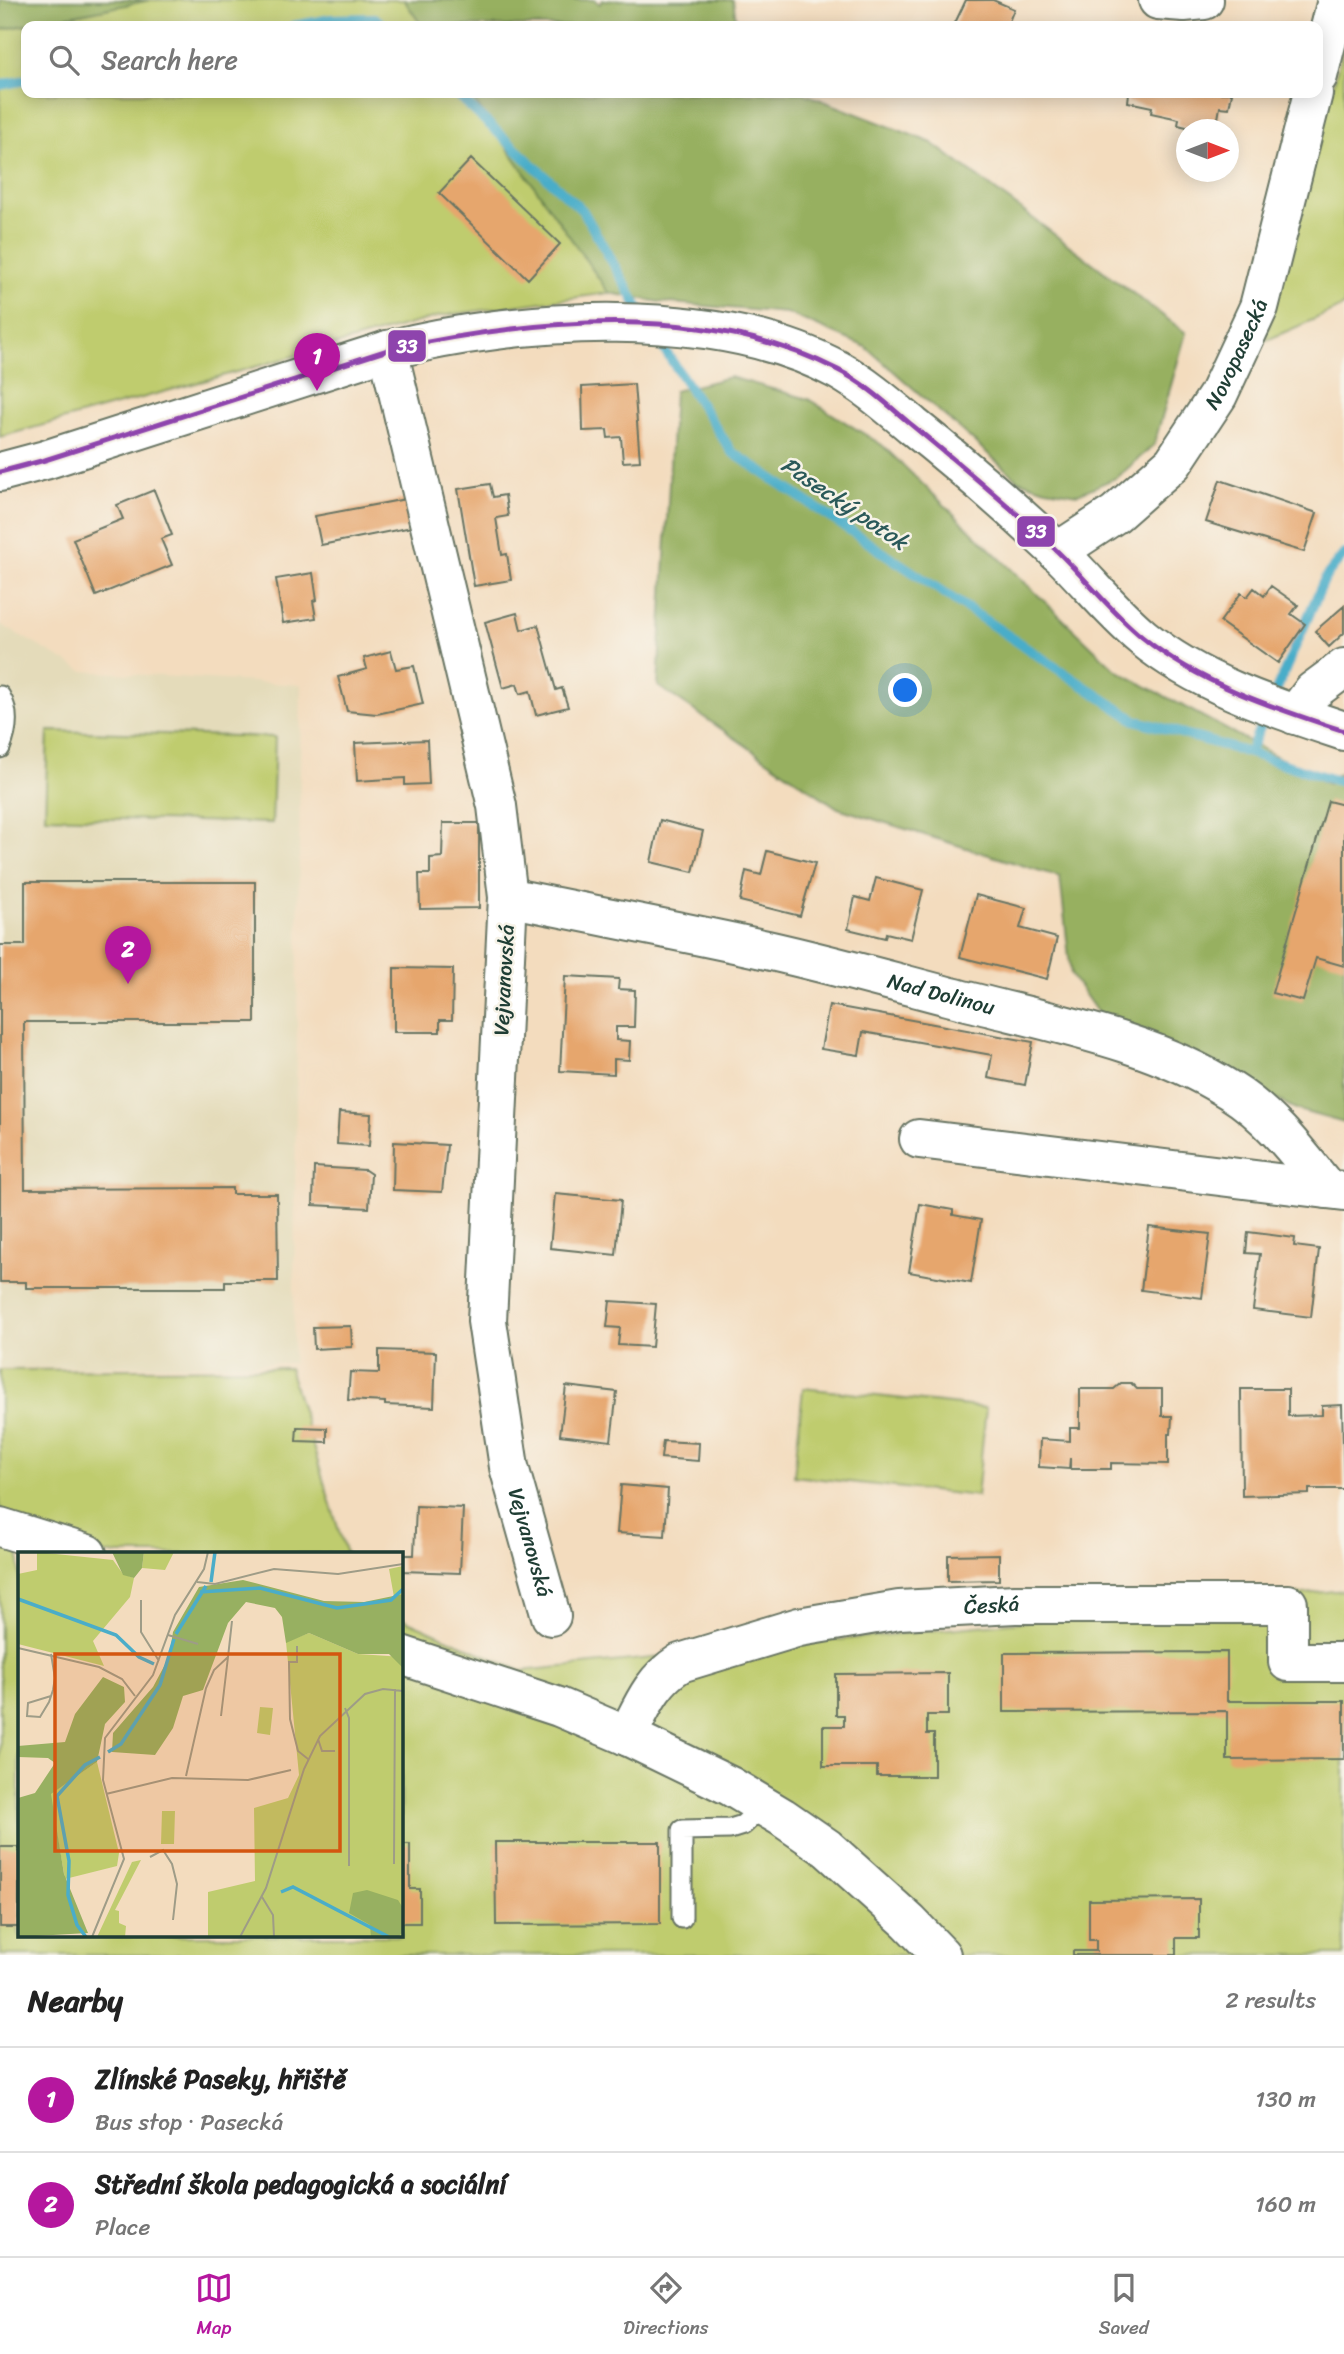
<!DOCTYPE html>
<meta charset="utf-8">
<style>
:root{--surface:#fff;--page:#f6f6f6;--text:#222;--muted:#767676;--line:#e0e0e0;--accent:#b5179e}
body{margin:0;font-family:Sriracha,sans-serif;background:var(--page);color:var(--text)}
.compass{position:absolute;left:1176px;top:119px;width:63px;height:63px;border-radius:50%;background:var(--surface);box-shadow:0 4px 18px #0003;rotate:90deg}
.you{position:absolute;left:906px;top:691px;width:24px;height:24px;margin:-18px;border:5px solid #fff;border-radius:50%;background:#1a73e8;box-shadow:0 0 0 10px #1a73e833}
.badge{display:grid;place-items:center;width:46px;height:46px;border-radius:50%;background:var(--accent);color:#fff;font-size:23px;font-weight:700}
.pin{position:absolute;translate:-50% -58px;filter:drop-shadow(0 2px 4px #0008)}
.pin::after{content:'';position:absolute;top:37px;width:24px;height:21px;background:inherit;clip-path:polygon(0 0,100% 0,50% 100%)}
.list{margin:0;padding:0;list-style:none}
h2{display:flex;justify-content:space-between;align-items:center;height:91px;margin:0;padding:0 28px;font-size:30px}
h2 small{font-size:23px;font-weight:400;color:var(--muted)}
.list li{display:grid;grid-template-columns:46px 1fr auto;gap:21px;align-items:center;box-sizing:border-box;height:105px;padding:0 28px;border-top:2px solid var(--line)}
.list b{display:block;font-size:26px;white-space:nowrap}
.list p{margin:0;font-size:23px;white-space:nowrap;color:var(--muted)}
.list em{font-size:23px;font-style:normal;color:var(--muted)}
.icon{flex:none;width:38px;height:38px;fill:none;stroke:currentColor;stroke-width:2;stroke-linecap:round;stroke-linejoin:round}
.map{position:relative;flex:none;width:1344px;height:1955px;overflow:hidden}
.search{position:absolute;background:var(--surface);box-shadow:0 4px 18px #0003;left:21px;right:21px;top:21px;height:77px;display:flex;align-items:center;gap:18px;box-sizing:border-box;padding:0 24px;border-radius:14px;color:var(--muted);font-size:26px}
.sheet{height:301px;background:var(--surface)}
nav{display:flex;justify-content:space-around;align-items:center;box-sizing:border-box;height:98px;border-top:2px solid var(--line);background:var(--surface);font-size:19px;color:var(--muted)}
nav a{display:grid;justify-items:center;gap:4px}
nav .on{color:var(--accent)}
.map>svg:first-child{display:block}
.built{fill:#e4dbba}
.green{fill:#bfcc6e;stroke:#6f8451;stroke-width:2}
.forest{fill:#97b061;stroke:#5b764a;stroke-width:2}
.lines{fill:none;stroke-linecap:round;stroke-linejoin:round}
.stream{stroke:#4aadc9;stroke-width:10}
.building{fill:#e6a66d}
.service-casing{stroke:#697564;stroke-width:23}
.minor-casing{stroke:#697564;stroke-width:42}
.service{stroke:#fff;stroke-width:19}
.minor{stroke:#fff;stroke-width:38}
.bus-1-casing{stroke:#f7f3e8;stroke-width:10}
.bus-1{stroke:#8e44ad;stroke-width:5}
.labels{text-anchor:middle;stroke-width:5;stroke-linejoin:round;paint-order:stroke}
.street-label{font-size:21px;fill:#1f3d34;stroke:#f7f3e8}
.water-label{font-size:23px;font-style:italic;fill:#2a5959;stroke:#f7f3e8}
.inset-river{fill:none;stroke:#4aadc9;stroke-width:3.5}
.inset-road{fill:none;stroke:#9e9c87;stroke-width:2}
.view{fill:#d45610;fill-opacity:0.15;stroke:#d45610;stroke-width:3.5}
.inset-edge{fill:none;stroke:#1f3d34;stroke-width:3.5}
.line-badge{stroke:#f7f3e8;stroke-width:2.5}
.badge-label{font-size:19px;text-anchor:middle;font-weight:bold;fill:#fff}
</style>
<div class="map">
<svg width="1344" height="1955" viewBox="0 0 1344 1955">
<rect width="100%" height="100%" fill="#f7f3e8"/>
<filter id="ink" filterUnits="userSpaceOnUse"><feTurbulence type="fractalNoise" baseFrequency=".0143" numOctaves="2"/><feDisplacementMap in="SourceGraphic" scale="14" xChannelSelector="R" yChannelSelector="G"/><feConvolveMatrix kernelMatrix="1 2 1 2 8 2 1 2 1" color-interpolation-filters="sRGB"/></filter>
<filter id="wash" filterUnits="userSpaceOnUse"><feTurbulence type="fractalNoise" baseFrequency=".00686" numOctaves="4" result="noise"/><feDisplacementMap in="SourceGraphic" scale="28" xChannelSelector="R" yChannelSelector="G"/><feGaussianBlur stdDeviation="1.57" result="paint"/><feColorMatrix in="noise" values="0 0 0 0 0 0 0 0 0 0 0 0 0 0 0 0 0 1.4 0 .05"/><feComposite in="paint" operator="in"/></filter>
<g filter="url(#wash)">
<rect width="100%" height="100%" fill="#f3dcbe"/>
<path class="built" d="M0 624 83 671 301 685 293 1363 0 1368Z"/>
<path class="green" d="M150 0H408L426 26H26V93H471L609 293 440 316 0 437V30Z
M1344 45V306L1265 341Z
M48 731 275 737 272 823 45 817Z
M289 1368 346 1554H19V1936H401V1618L521 1671 1344 1590V1955H0V1370Z
M803 1388 986 1408 977 1496 794 1476Z"/>
<path class="forest" d="M0 0H150L0 30Z
M404 0H594L600 4 603 0H733L737 26H422Z
M469 93H803L932 143 1186 333 1154 445 1118 477 1078 494 1046 489 1018 480 866 347 787 313 660 302 609 293Z
M730 377 808 399 882 445 1116 670 1328 784 1336 775 1344 773V1123L1298 1110 1100 1016 1071 975 1060 877 838 808 658 686 674 391Z"/>
<g class="lines">
<path class="stream" d="M293 26 331 19 375 18 384 26
M0 85 26 80
M455 93 583 211 642 314
M654 334 732 452 1135 720 1249 753 1344 783
M1249 753 1325 578 1344 554"/>
</g>
<g id="blocks">
<path class="building" d="M966 0H993L1014 9 1008 24 1013 26H957L955 23Z
M1129 93H1232L1229 108 1220 107 1216 130H1199L1178 125 1179 119 1151 113 1152 107 1128 102Z
M471 159 560 244 528 279 439 193Z
M634 384 640 461 623 462 621 437 608 438 607 430 583 431 582 387Z
M1220 480 1317 513 1304 552 1206 522Z
M490 484 493 497 505 495 508 516 496 518 502 555 507 554 511 580 474 586 458 489Z
M154 490 172 535 161 539 172 565 96 596 73 539 123 519 117 505Z
M406 499 412 527 321 545 315 516Z
M313 573 317 600 313 601 316 618 283 623 276 579Z
M1271 586 1298 605 1291 614 1305 624 1278 663 1220 622 1241 593 1247 597 1254 588 1264 596Z
M1344 606V633L1329 647 1315 631Z
M517 613 521 630 538 625 556 690 562 688 568 707 536 715 530 691 520 694 517 684 503 688 485 622Z
M391 651 396 669 414 666 423 704 377 714 347 711 338 677 367 669 364 658Z
M427 740 429 784 405 785V778L357 781 355 743Z
M1328 801 1344 805V966L1316 958 1303 1001 1272 993Z
M660 820 703 831 693 872 651 862Z
M443 823H479V908L420 909 419 874H430V858L442 857Z
M767 851 815 863 800 916 740 901 746 871 761 875Z
M876 878 923 890 911 939 886 933 885 938 848 929 855 897 870 901Z
M25 882H255V1022H24L25 1189 232 1188V1194H277L278 1281H225V1288H26V1282H0V945H25Z
M976 895 1026 908 1020 928 1057 938 1047 979 960 957Z
M394 968 453 969 452 1020H440V1032H394Z
M565 976 619 979 618 989 635 990 634 1027H616V1040L630 1041 629 1060 614 1059V1074L560 1071Z
M829 1005 1033 1042 1025 1085 988 1078 992 1055 863 1032 859 1055 821 1049Z
M339 1112 371 1114 369 1146 337 1144Z
M394 1142 447 1145 442 1192 393 1190Z
M314 1167 365 1170 371 1174 369 1208 313 1205Z
M555 1194 621 1200 616 1255 550 1248Z
M920 1204 953 1210V1215L981 1220 971 1283 909 1272Z
M1149 1227 1210 1234 1202 1298 1141 1290Z
M1248 1232 1295 1238 1294 1246 1319 1249 1311 1317 1253 1310 1260 1254 1246 1253Z
M610 1301 656 1304 652 1347 618 1345 620 1328 607 1327Z
M351 1326 352 1347 314 1349 313 1327Z
M379 1350 436 1352 434 1407 385 1405V1402L348 1400 350 1372 379 1373Z
M1121 1383H1131L1137 1389H1162V1416H1172L1171 1434H1168V1464L1111 1463V1469H1070V1458L1069 1469 1039 1467 1040 1439 1070 1441V1428H1080V1389H1114Z
M566 1386 617 1392 611 1441 560 1435Z
M1241 1389H1288V1416L1322 1415V1406L1342 1405 1344 1489H1309V1494L1242 1496Z
M297 1427 327 1428V1442L296 1441Z
M663 1441 699 1443 698 1461 661 1458Z
M621 1485 668 1489 665 1536 617 1533Z
M416 1506 463 1508 460 1573 402 1571 401 1555H414Z
M999 1554V1580L948 1581V1555Z
M1227 1652V1701H1344V1759L1227 1760V1711L1004 1712V1653Z
M948 1673V1715H927V1734H934V1776H877V1766H823V1726H844V1715H836V1674Z
M495 1842H660V1924L496 1925Z
M401 1844H410V1889H420V1923H401Z
M0 1847H19V1927H0Z
M1199 1899V1938H1176V1955H1073V1951H1096V1940H1089V1900Z"/>
</g>
</g>
<g filter="url(#ink)">
<use href="#blocks" fill-opacity="0" stroke="#697564" stroke-width="2"/>
<g class="lines">
<defs>
<path id="service" d="M0 696C10 713 7 731 0 748
M682 1918V1830L730 1829 743 1825 763 1806"/>
<g id="minor">
<path d="M1158 0 1184 2 1204 0"/>
<path d="M1318 76 1337 0"/>
<path id="s1" d="M388 350 497 806 508 897 487 1321 509 1467 551 1616"/>
<path d="M0 472 45 460 388 350C519 317 716 304 838 370 865 385 889 406 913 426 962 465 1011 508 1057 551 1086 579 1111 611 1142 637 1199 684 1275 708 1344 731"/>
<path id="s2" d="M1057 552 1115 514 1173 463 1218 395 1259 307 1313 93"/>
<path d="M1295 715 1313 691 1344 668"/>
<path id="s3" d="M508 897C594 915 681 931 767 950 834 965 901 984 967 1001 1057 1024 1152 1041 1231 1091 1270 1115 1299 1154 1327 1189L1344 1191"/>
<path d="M919 1139 1327 1189"/>
<path d="M0 1527 87 1554"/>
<path d="M401 1655 559 1707 627 1736 730 1786 782 1817 827 1848 909 1922 941 1955"/>
<path id="s4" d="M627 1736C642 1707 651 1681 680 1663L799 1627 899 1610 1015 1604H1288V1662H1344"/>
</g>
</defs>
<use href="#service" class="service-casing"/>
<use href="#minor" class="minor-casing"/>
<use href="#service" class="service"/>
<use href="#minor" class="minor"/>
<defs>
<path id="bus-1" d="M0 472 45 460 388 350C531 319 704 301 838 370 866 384 889 406 913 426 962 466 1011 507 1057 551 1086 579 1111 612 1142 637 1200 684 1274 708 1344 731"/>
</defs>
<use href="#bus-1" class="bus-1-casing"/>
<use href="#bus-1" class="bus-1"/>
</g>
</g>
<g class="labels">
<g class="street-label">
<text dy="7" stroke="none"><textPath href="#s2" startOffset="273">Novopasecká</textPath></text>
<text transform="translate(504 980) rotate(-87)" y="7">Vejvanovská</text>
<text dy="7" stroke="none"><textPath href="#s3" startOffset="444">Nad Dolinou</textPath></text>
<text dy="7" stroke="none"><textPath href="#s1" startOffset="1211">Vejvanovská</textPath></text>
<text dy="7" stroke="none"><textPath href="#s4" startOffset="410">Česká</textPath></text>
</g>
<g class="water-label">
<text transform="translate(845 503) rotate(34)" y="8">Pasecký potok</text>
</g>
</g>
<g transform="translate(18 1552)">
<rect width="385" height="385" fill="#f3dcbe"/>
<path d="M19 0 95 8 105 22 116 26 112 45 75 89 86 114 0 92V22L19 18ZM126 0H156L147 18 124 16ZM385 14V42L376 45 371 17ZM291 81 340 102 385 105V385H190V340L237 329 236 256 270 246 281 223 268 90ZM242 155 255 156 252 183 239 181ZM79 210 101 301 99 314 47 327 32 242ZM144 259H157L156 292H143ZM123 308 97 358 101 359V371L108 374 107 385H79L114 310Z" fill="#bfcc6e"/>
<path d="M94 0H126L124 16 116 26 105 23ZM225 28 306 49 346 50 385 42V116L371 102H340L291 81 268 91 264 65 257 56 228 50 210 71 185 138 165 144 155 176 137 203 94 200 95 181 135 135 151 105 155 80 181 35ZM85 125 106 135 107 150 87 172 79 210 33 242 46 322 70 381 0 385V246L17 241 37 211 30 206 0 205V194L47 190 57 162ZM349 338 380 348 385 356V380L380 385H353L352 373 331 361 335 341Z" fill="#97b061"/>
<path class="inset-river" d="M193 30 197 0M182 40 242 36 319 56 373 48 385 37M0 47 98 83 121 105 136 112M158 82 188 34M90 200 103 192 142 133 156 87M263 340 275 335 371 385M68 385 59 373 50 343 51 309 39 244 67 213 82 205"/>
<path class="inset-road" d="M179 30 197 32 256 17 320 22 385 12M123 48V80L141 109M150 83 180 92M279 94V110H271L272 167 280 199 290 207M0 96 81 115 104 127 117 144M33 102 37 126 35 138 31 150 22 165 9 164 10 151 33 144M327 156 331 166V314M203 164 210 105M300 187 304 199H317M168 224 188 136 196 118 210 105 214 69M88 242 154 226 230 228 273 218M132 305 145 298 154 312 159 332 155 368M376 312 377 137M244 345 255 363 256 385M74 385 106 307 85 228 87 186 135 123 157 63 186 17 190 0M222 385 248 336 286 217 302 184 347 142 365 137 385 139"/>
<path class="view" d="M37 102H322V299H37Z"/>
<rect width="385" height="385" class="inset-edge"/>
</g>
<g class="line-badge">
<rect x="387" y="329" width="40" height="34" rx="7" fill="#8e44ad"/>
<rect x="1016" y="515" width="40" height="33" rx="7" fill="#8e44ad"/>
</g>
<g class="badge-label">
<text x="407" y="353">33</text>
<text x="1036" y="538">33</text>
</g>
</svg>
<svg class="compass" viewBox="-18 -18 36 36"><path d="M0-13l5 13h-10z" fill="#e53935"/><path d="M0 13l5-13h-10z" fill="#767676"/></svg>
<div class="you"></div>
<div class="pin badge" style="left:317px;top:391px">1</div>
<div class="pin badge" style="left:128px;top:984px">2</div>
<div class="search"><svg class="icon" aria-label="search" viewBox="0 0 24 24"><circle cx="10" cy="10" r="6"/><path d="M15 15l6 6"/></svg>Search here</div>
</div>
<section class="sheet">
<h2>Nearby<small>2 results</small></h2>
<ul class="list">
<li><span class="badge">1</span><div><b>Zlínské Paseky, hřiště</b><p>Bus stop · Pasecká</p></div><em>130 m</em></li>
<li><span class="badge">2</span><div><b>Střední škola pedagogická a sociální</b><p>Place</p></div><em>160 m</em></li>
</ul>
</section>
<nav>
<a class="on"><svg class="icon" aria-label="map" viewBox="0 0 24 24"><path d="M3 6l6-2 6 2 6-2v14l-6 2-6-2-6 2zM9 4v14M15 6v14"/></svg>Map</a>
<a><svg class="icon" aria-label="directions" viewBox="0 0 24 24"><path d="M12 3l9 9-9 9-9-9zM9 14v-3h6M13 9l2 2-2 2"/></svg>Directions</a>
<a><svg class="icon" aria-label="saved" viewBox="0 0 24 24"><path d="M7 4h10v16l-5-4-5 4z"/></svg>Saved</a>
</nav>
